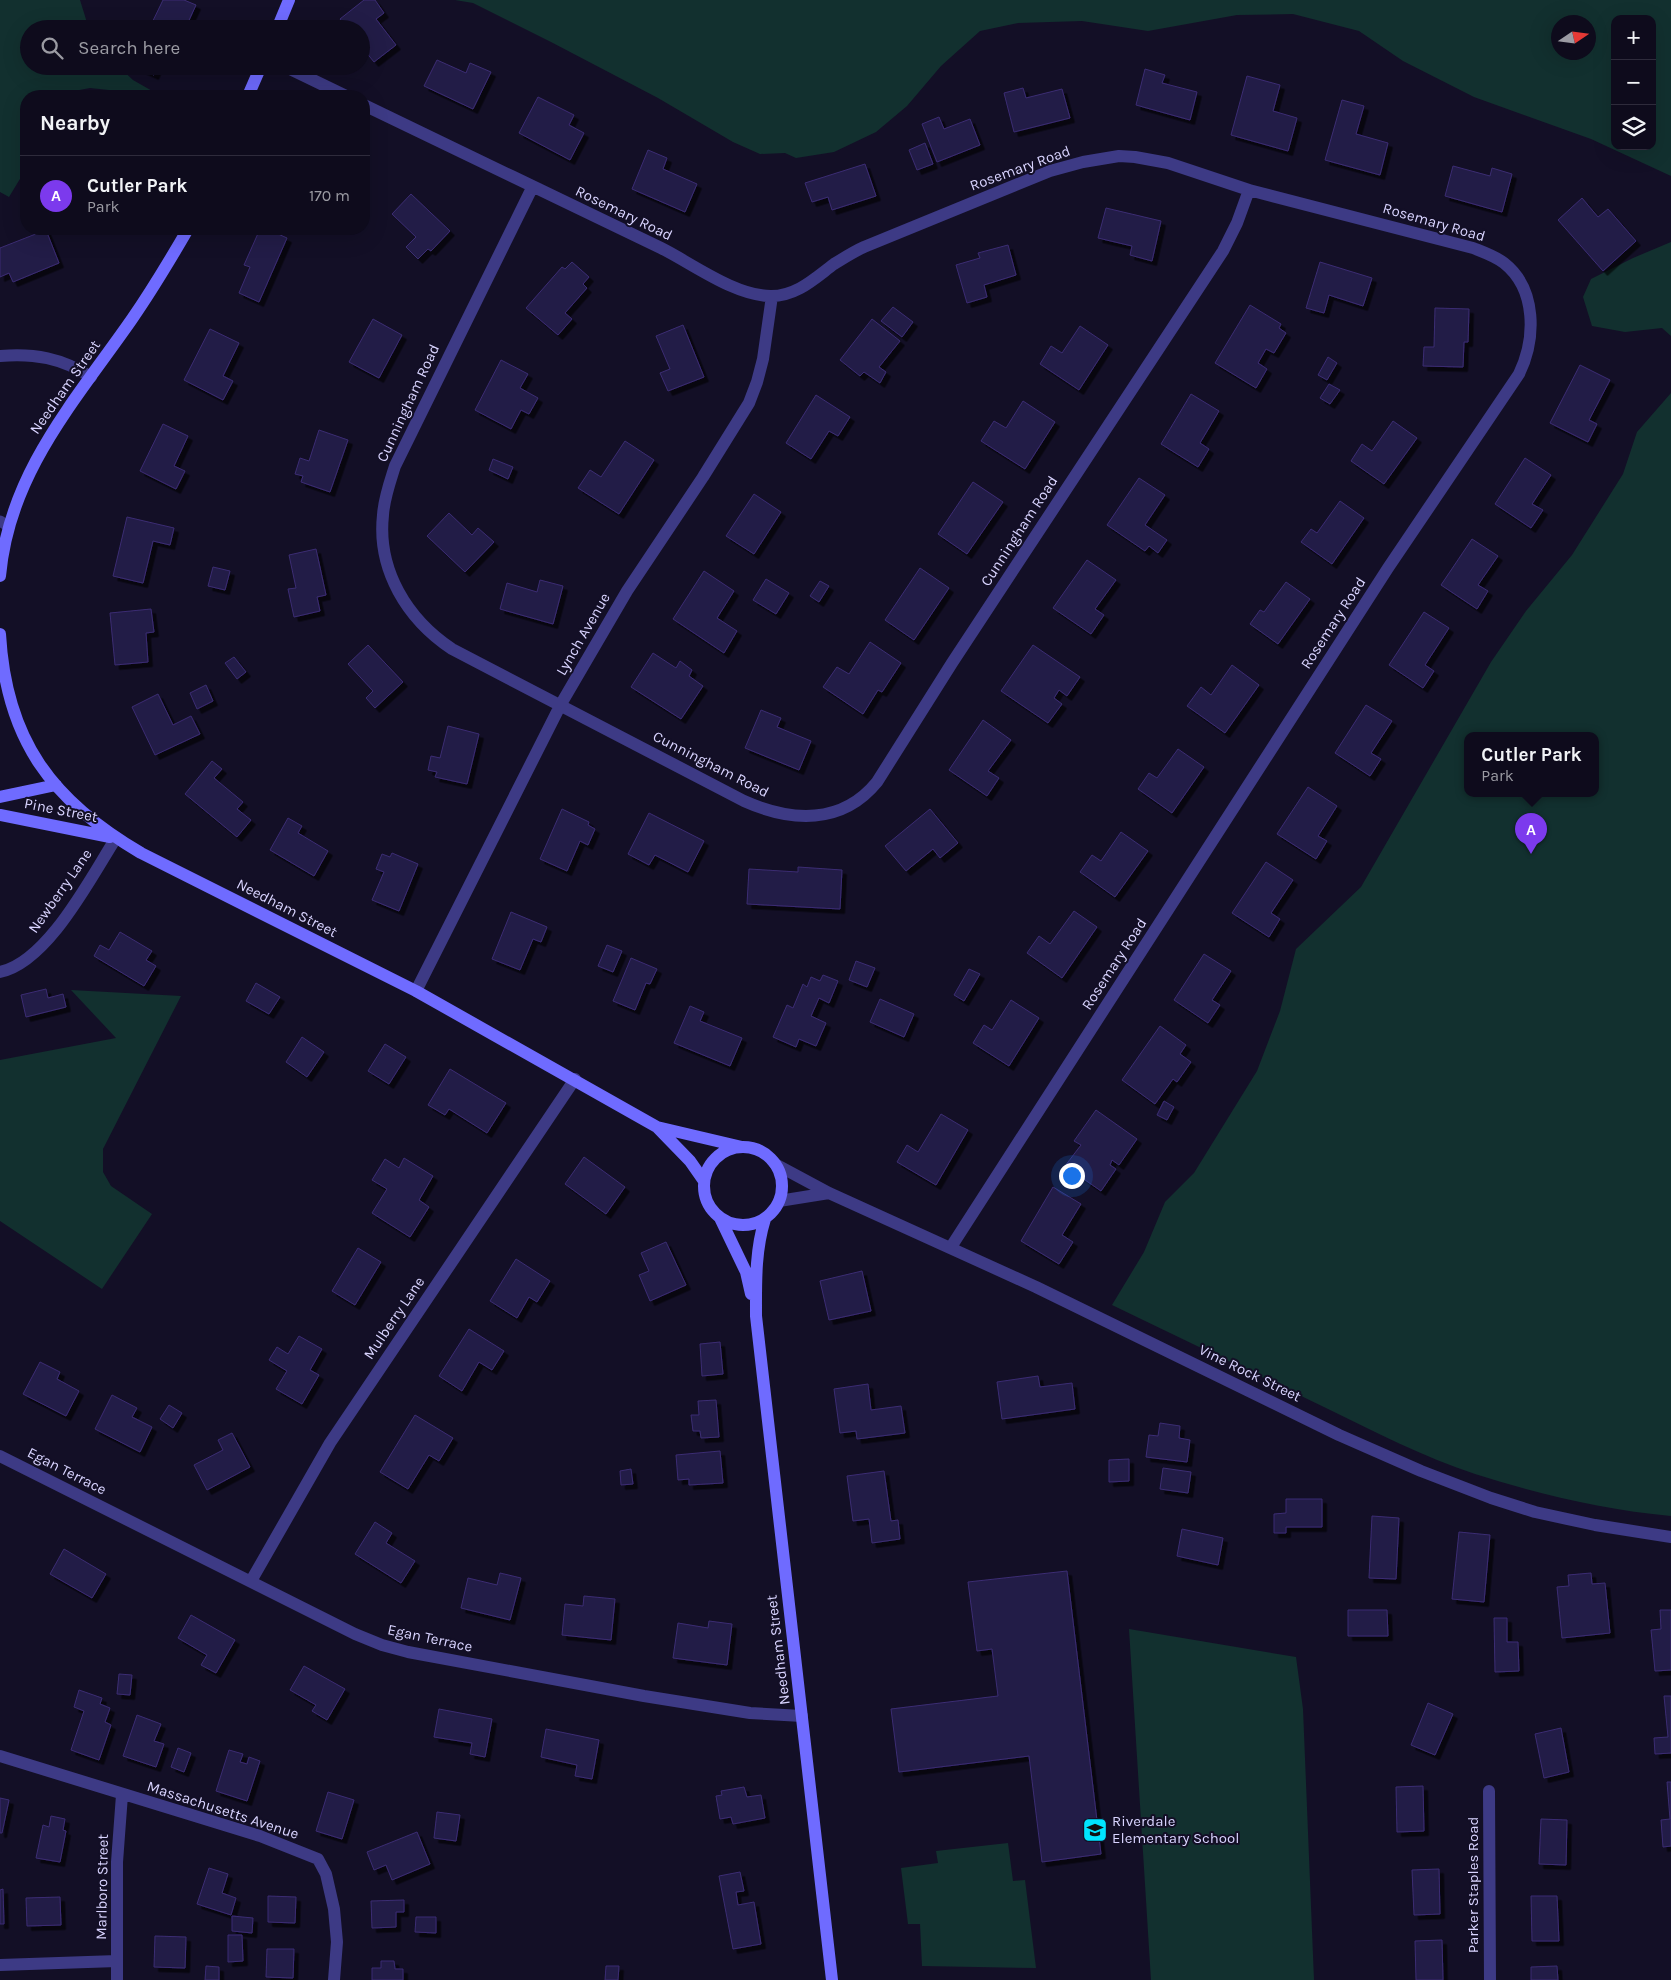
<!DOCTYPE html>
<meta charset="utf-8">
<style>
:root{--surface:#0e0b1c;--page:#171425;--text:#f1f3f6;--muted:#9b9ba3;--line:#2e2b3b;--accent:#7c3aed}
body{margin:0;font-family:Karla,sans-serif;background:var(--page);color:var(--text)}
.controls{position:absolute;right:15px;top:15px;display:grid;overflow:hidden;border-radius:10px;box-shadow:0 5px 20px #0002}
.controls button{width:45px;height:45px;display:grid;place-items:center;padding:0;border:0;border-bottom:1px solid var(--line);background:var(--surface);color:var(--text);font:25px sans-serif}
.compass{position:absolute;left:1551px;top:15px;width:45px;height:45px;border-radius:50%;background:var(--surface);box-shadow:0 5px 20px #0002;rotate:77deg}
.you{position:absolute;left:1071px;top:1175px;width:18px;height:18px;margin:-12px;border:4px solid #fff;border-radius:50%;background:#1a73e8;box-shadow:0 0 0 8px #1a73e833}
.badge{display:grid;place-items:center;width:32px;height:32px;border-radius:50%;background:var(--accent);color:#fff;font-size:16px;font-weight:700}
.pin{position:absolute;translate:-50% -41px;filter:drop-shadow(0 1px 2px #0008)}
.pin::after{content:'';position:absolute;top:26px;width:18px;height:15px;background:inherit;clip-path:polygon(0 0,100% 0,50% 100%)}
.popup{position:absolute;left:1464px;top:732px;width:135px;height:65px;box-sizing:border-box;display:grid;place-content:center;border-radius:10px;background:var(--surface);filter:drop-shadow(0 1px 4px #0005);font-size:16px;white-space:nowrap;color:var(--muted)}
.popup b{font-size:19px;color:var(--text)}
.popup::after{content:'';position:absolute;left:50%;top:100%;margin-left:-10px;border:10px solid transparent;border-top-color:var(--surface)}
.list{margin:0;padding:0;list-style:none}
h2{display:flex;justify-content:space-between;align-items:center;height:65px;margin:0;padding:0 20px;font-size:21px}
h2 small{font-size:16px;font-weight:400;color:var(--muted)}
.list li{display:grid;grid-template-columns:32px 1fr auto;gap:15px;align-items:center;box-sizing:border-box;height:80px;padding:0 20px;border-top:1px solid var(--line)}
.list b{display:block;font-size:19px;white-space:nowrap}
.list p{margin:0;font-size:16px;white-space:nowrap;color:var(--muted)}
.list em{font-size:16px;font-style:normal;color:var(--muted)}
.icon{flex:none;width:28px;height:28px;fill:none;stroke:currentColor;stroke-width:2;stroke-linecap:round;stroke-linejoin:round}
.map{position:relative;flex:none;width:1671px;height:1980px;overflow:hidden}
.search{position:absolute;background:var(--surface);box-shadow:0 5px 20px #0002;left:20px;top:20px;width:350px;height:55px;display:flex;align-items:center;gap:12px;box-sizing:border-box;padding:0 18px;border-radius:28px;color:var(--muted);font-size:19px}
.panel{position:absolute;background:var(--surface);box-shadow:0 5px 20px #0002;left:20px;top:90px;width:350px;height:145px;border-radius:20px}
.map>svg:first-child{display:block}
.green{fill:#12302f;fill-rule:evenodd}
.building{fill:#241b47;stroke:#3b2d73;filter:url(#shadow)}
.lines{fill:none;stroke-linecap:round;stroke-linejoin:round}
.lane{stroke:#3d3a85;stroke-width:11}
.street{stroke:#3d3a85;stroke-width:12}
.secondary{stroke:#6f6bff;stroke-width:12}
.labels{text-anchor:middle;stroke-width:4;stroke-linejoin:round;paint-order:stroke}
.street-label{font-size:15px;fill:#d9d4ff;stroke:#130f26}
.poi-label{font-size:15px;fill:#d9d4ff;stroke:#130f26;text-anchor:start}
</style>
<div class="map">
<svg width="1671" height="1980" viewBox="0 0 1671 1980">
<defs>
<filter id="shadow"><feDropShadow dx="4.5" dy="4.5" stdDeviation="0" flood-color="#0009"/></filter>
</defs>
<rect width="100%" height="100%" fill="#130f26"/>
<path class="green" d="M0 0H80L89 29H29V66H118L133 80 161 96H129L118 91 90 88 74 91 71 96H26V169L9 197 0 192Z
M455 0H1671V176L1591 139 1474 97 1403 61 1359 31 1293 14 1237 15 1148 31 1082 21 1018 23 980 31 941 66 907 106 876 132 834 152 796 158 785 153 760 154 733 142 658 98 551 42 473 3ZM1615 19H1652V146H1615ZM1558 22H1588V52H1558Z
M1671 242V336L1662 328 1625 332 1592 326 1583 297 1591 279 1633 258Z
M1671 393V1516C1605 1510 1538 1494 1475 1474 1424 1457 1375 1432 1326 1408 1255 1374 1183 1339 1112 1305L1144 1252 1165 1202 1194 1173 1257 1071 1280 1011 1296 949 1361 887 1491 662 1526 611 1572 555 1623 474 1637 432ZM1467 735H1595V793H1467Z
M71 990 181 996 103 1149V1172L111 1186 152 1214 102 1289 0 1221V1060L116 1038Z
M1129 1629 1296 1657 1303 1709 1314 1980H1151Z
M1008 1843 1013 1881 1025 1880 1036 1968 922 1966 920 1924H908L901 1868 938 1863 936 1851Z"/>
<path class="building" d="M163 0H184L196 5 185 29H149Z
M364 0H375L384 13 376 19 396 45 374 62 361 46V29H348L340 19Z
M437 60 466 73 470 63 491 72 473 109 424 86Z
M134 66H158L154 75Z
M1145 69 1165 75 1162 83 1197 92 1190 120 1136 105Z
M1247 76 1280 85 1273 111 1297 118 1288 151 1231 135Z
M1023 88 1026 98 1062 89 1070 118 1014 132 1004 93Z
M538 97 574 115 569 125 584 133 570 160 519 133Z
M1342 100 1364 106 1356 134 1388 143 1380 175 1325 160Z
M939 117 944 129 970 119 980 145 937 162 922 124Z
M925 143 933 164 917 170 909 150Z
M648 150 667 158 663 169 697 184 685 212 632 189Z
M865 164 876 196 832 210 828 197 812 202 805 183Z
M1453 166 1490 176 1492 168 1512 174 1502 212 1445 196Z
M411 194 450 231 431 251 428 249 418 259 406 247 416 237 392 214Z
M1582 198 1598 217 1608 209 1636 241 1603 271 1558 220Z
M1106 208 1161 221 1152 261 1130 255 1132 246 1098 238Z
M260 229H267L287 238 259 302 239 293 250 267 244 265Z
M46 230 59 263 13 282 9 273 0 277V248Z
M1008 245 1016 275 984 285 987 297 967 303 956 265 980 258 978 253Z
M572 262 589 277 583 284 587 288 565 313 572 319 558 335 526 308 562 267 565 269Z
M1320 262 1372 278 1363 306 1329 295 1324 313 1306 308Z
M1250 305 1281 324 1279 328 1286 333 1274 353 1266 349 1258 363 1267 369 1256 388 1215 363Z
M893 307 913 322 902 337 881 321Z
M1435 308 1469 309 1468 342H1464L1463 367 1423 366 1424 347H1434Z
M373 319 402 335 379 378 349 362Z
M872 319 900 341 879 367 886 372 880 383 864 372 860 376 840 360Z
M683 325 704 377 668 391 660 373 670 369 656 336Z
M1080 326 1108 345 1079 390 1040 364 1051 346 1062 353Z
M210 329 239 343 223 376 233 381 223 400 184 380Z
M1328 357 1337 363 1327 380 1318 375Z
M501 360 528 374 520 388 538 398 529 414 521 410 511 429 475 410Z
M1580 365 1610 380 1589 420 1597 424 1588 442 1550 423Z
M1329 384 1340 390 1330 404 1320 398Z
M1191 394 1219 411 1200 443 1209 449 1198 467 1161 444Z
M816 395 850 417 838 436 829 431 811 459 786 443Z
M1023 401 1055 422 1025 469 981 441 994 421 1006 428Z
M1393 421 1417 438 1384 484 1351 461 1362 444 1372 451Z
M163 424 188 436 174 466 185 471 176 489 140 471Z
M319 430 348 440 330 492 301 482 303 476 295 474 300 458 309 461Z
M625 441 654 460 619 514 578 488 590 470 601 477Z
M1525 458 1551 475 1532 504 1543 510 1531 528 1495 504Z
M493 459 513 467 508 479 489 470Z
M1139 478 1165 495 1145 525 1167 540 1158 553 1149 546 1145 551 1107 525Z
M973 482 1003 502 967 554 938 534Z
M754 494 781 512 754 554 726 536Z
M1340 501 1364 518 1332 564 1301 542 1311 529 1317 533Z
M449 513 472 535 478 528 494 542 465 572 427 536Z
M127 517 174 528 170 545 153 541 143 583 113 576Z
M1472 539 1498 556 1478 585 1488 591 1477 609 1441 585Z
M316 549 326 595 317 597 320 611 294 617 288 589 296 588 289 555Z
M1087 560 1116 580 1095 609 1104 615 1091 634 1053 608Z
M213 567 230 571 225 590 208 586Z
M920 568 949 588 914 640 885 620Z
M704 571 734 591 717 618 737 631 724 653 673 619Z
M766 579 789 593 776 614 753 600Z
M540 580 563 586 553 624 500 609 507 583 537 592Z
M820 581 829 586 819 602 810 596Z
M1286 582 1310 599 1278 644 1250 624 1260 610 1264 612Z
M151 609 154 632 146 633 148 662 115 665 110 613Z
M1424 612 1449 628 1425 665 1434 671 1423 688 1389 665Z
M870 642 901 663 882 692 878 690 863 714 823 687 837 667 849 674Z
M368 645 403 682 375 708 366 698 373 691 348 664Z
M1033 645 1080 677 1067 696 1059 690 1054 698 1062 704 1048 723 1001 691Z
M653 653 676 668 680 661 692 670 689 676 703 686 681 719 631 687Z
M234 657 246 672 237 679 225 663Z
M1232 665 1259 685 1225 733 1187 706 1201 687 1211 695Z
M206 685 213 701 197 709 190 693Z
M158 694 173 725 191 716 200 734 155 755 132 707Z
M1366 705 1392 721 1371 753 1381 759 1370 776 1335 753Z
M761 710 781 718 777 727 811 741 799 770 745 748Z
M983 720 1011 740 988 771 999 778 987 796 949 770Z
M448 726 479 734 467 784 435 777 437 772 428 770 431 756 440 758Z
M1178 749 1204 767 1172 813 1138 789 1149 773 1157 778Z
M212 761 222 769 214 778 243 802 237 809 251 820 237 837 185 794Z
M1308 787 1337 806 1318 836 1327 841 1316 859 1277 834Z
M562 809 589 822 588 825 595 829 588 845 580 841 567 871 540 859Z
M930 809 958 843 940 858 933 849 906 871 885 846Z
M649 813 704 841 688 872 655 855 649 865 628 854Z
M288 818 302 826 298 833 328 851 314 876 270 850Z
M1121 832 1148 851 1115 897 1080 872 1092 855 1101 861Z
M392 853 418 864 399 911 372 900 384 872 376 869 382 854 390 857Z
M1266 862 1293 880 1271 913 1280 919 1269 937 1232 913Z
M798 867 842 870 840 909 747 904 749 869 798 872Z
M1074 911 1097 927 1062 978 1027 953 1039 936 1050 944Z
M511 912 547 927 541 942 533 939 520 970 492 959Z
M120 932 152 951 146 960 156 966 144 986 94 956 100 945 109 950Z
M607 945 622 951 613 972 598 966Z
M1204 954 1231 971 1212 1000 1220 1005 1208 1023 1174 1000Z
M631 958 657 969 650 984 646 983 635 1010 613 1001Z
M856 961 875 968 867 987 849 980Z
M969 969 980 974 964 1001 954 995Z
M823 975 838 981 829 1003 819 998 811 1016 826 1023 816 1046 799 1039 796 1047 773 1037 787 1005 793 1008 803 984 807 987 811 977 820 981Z
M256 983 280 997 269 1014 246 1001Z
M46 989 48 998 63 994 66 1007 26 1017 21 995Z
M880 999 914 1014 904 1037 870 1022Z
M1011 1000 1039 1018 1009 1066 973 1043 984 1025 992 1030Z
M690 1006 704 1012 700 1021 742 1038 730 1066 674 1043Z
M1160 1026 1186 1045 1180 1054 1191 1062 1177 1082 1173 1079 1155 1104 1122 1080Z
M302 1037 324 1052 307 1077 286 1062Z
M385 1044 406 1057 389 1084 368 1071Z
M450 1069 506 1103 487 1133 449 1109 445 1115 428 1105Z
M1164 1101 1174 1107 1167 1120 1157 1115Z
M1096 1110 1137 1139 1119 1165 1112 1160 1110 1165 1116 1169 1101 1191 1065 1166 1081 1145 1074 1141Z
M941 1114 968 1130 936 1185 897 1162 907 1145 918 1152Z
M584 1157 625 1187 606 1214 565 1184Z
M404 1158 433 1176 419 1200 429 1207 410 1237 372 1213 387 1189 372 1180 385 1159 399 1168Z
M1053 1187 1081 1204 1062 1235 1073 1242 1059 1264 1021 1241Z
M666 1242 686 1285 650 1301 639 1275 649 1271 641 1253Z
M358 1248 381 1262 355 1305 332 1291Z
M516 1259 550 1281 537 1302 529 1297 517 1318 490 1301Z
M862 1271 871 1311 829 1320 820 1281Z
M469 1329 504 1351 492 1370 479 1362 462 1391 439 1376Z
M299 1336 322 1349 310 1370 319 1375 302 1404 276 1389 287 1371 269 1360 277 1347 288 1354Z
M720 1342 723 1374 702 1376 700 1344Z
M40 1362 60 1372 57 1379 79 1391 66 1416 23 1394Z
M1038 1376 1040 1387 1072 1383 1075 1409 1002 1419 997 1382Z
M868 1384 871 1410 901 1406 905 1433 857 1439 856 1431 840 1433 834 1389Z
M112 1395 137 1408 132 1417 152 1427 140 1452 95 1429Z
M716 1400 719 1437 701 1438 700 1431H693L691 1415H699L698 1401Z
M169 1405 182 1413 173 1428 160 1419Z
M415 1415 453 1438 439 1461 429 1455 408 1489 380 1472Z
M1160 1423 1180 1426 1179 1438 1190 1440 1187 1462 1146 1457 1149 1435 1158 1436Z
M232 1433 250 1467 207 1490 194 1465 223 1450 218 1440Z
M720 1451 723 1483 689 1485V1479L678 1480 676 1455Z
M1129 1459V1481L1109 1482V1460Z
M1163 1468 1191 1472 1188 1493 1160 1489Z
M631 1469 633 1484 621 1485 620 1471Z
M884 1471 891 1521 898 1520 900 1539 872 1543 869 1519 853 1521 847 1476Z
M1286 1499H1322V1527H1286V1533H1274V1514L1286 1513Z
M1372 1516 1399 1518 1396 1579 1369 1578Z
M375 1522 392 1533 386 1543 415 1561 401 1583 355 1554Z
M1182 1529 1223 1538 1218 1565 1177 1556Z
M1459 1532 1490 1535 1484 1602 1452 1599Z
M64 1549 106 1574 92 1598 50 1574Z
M1067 1571 1101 1854 1042 1862 1029 1756 899 1772 891 1709 998 1696 992 1649 977 1651 968 1582Z
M500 1573 521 1578 510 1620 461 1608 468 1578 497 1585Z
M1591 1573 1592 1584 1605 1583 1610 1633 1562 1638 1557 1587 1569 1586 1568 1575Z
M584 1596 615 1599 611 1640 562 1635 565 1604 583 1606Z
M1348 1610H1387L1388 1636H1348Z
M1660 1610H1671V1670L1655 1671 1651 1630 1661 1629Z
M191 1615 235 1640 216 1673 201 1665 207 1655 178 1638Z
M1494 1618H1507V1642H1518L1519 1671 1495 1672Z
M709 1621 732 1624 727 1665 673 1658 678 1623 708 1628Z
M304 1666 345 1689 327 1720 312 1711 316 1705 290 1690Z
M119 1674 132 1675 130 1695 117 1694Z
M79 1690 102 1698 100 1704 110 1708 105 1722 111 1725 99 1760 71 1750 84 1711 74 1707Z
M1664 1696H1671V1753L1655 1754 1654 1738 1668 1737Z
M1428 1703 1453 1714 1435 1755 1411 1745Z
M439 1709 492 1719 485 1757 470 1754 472 1743 434 1737Z
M137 1715 161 1724 154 1741 164 1744 156 1767 123 1756Z
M1561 1728 1569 1772 1544 1778 1535 1734Z
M546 1729 599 1740 592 1779 575 1776 577 1765 541 1757Z
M178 1748 191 1753 184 1772 171 1767Z
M229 1750 243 1754 240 1762 247 1764 249 1757 260 1761 247 1801 216 1791Z
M1667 1782H1671V1846L1663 1847 1661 1820 1670 1819Z
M1423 1786 1424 1831 1397 1832 1396 1787Z
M744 1787 747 1797 761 1795 765 1818 733 1824 731 1817 720 1819 716 1796 722 1795 721 1791Z
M328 1792 354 1800 342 1839 316 1831Z
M0 1798 9 1800 2 1833H0Z
M437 1812 460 1815 456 1841 434 1838Z
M51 1816 65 1819 63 1830 66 1831 60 1862 36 1858 43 1825 49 1827Z
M1541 1819 1567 1820 1566 1865 1539 1864Z
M417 1832 430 1864 392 1880 386 1865 374 1870 367 1852Z
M209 1868 228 1874 222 1893 236 1898 231 1915 197 1904Z
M1439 1869 1440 1914 1414 1915 1412 1870Z
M740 1872 744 1891 736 1892 738 1905 754 1902 761 1944 733 1949 719 1876Z
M3 1889 4 1924H0V1890Z
M268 1896 296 1897 295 1923 268 1922Z
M1531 1896H1557L1559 1941H1532Z
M60 1897 61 1925 27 1926 26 1898Z
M404 1900V1912H396V1927L372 1928 371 1901Z
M232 1916 253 1918 252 1933 232 1931Z
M416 1917H436V1933L415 1932Z
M228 1935H242L243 1961 228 1962Z
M155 1936 186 1937 185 1968 154 1967Z
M1442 1940 1443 1980H1416L1415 1941Z
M267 1949H294L293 1978 266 1977Z
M381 1961H394L395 1969H403V1980H372V1968H381Z
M206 1966 219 1967V1980H205Z
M606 1966H619L618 1980H605Z
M1557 1966 1558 1980H1531V1967Z"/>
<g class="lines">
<path class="lane" d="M0 521 8 526"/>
<path class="street" d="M284 66 346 96
M364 105C463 153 562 200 661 248 693 264 735 296 771 296 797 296 815 278 834 264 844 258 853 252 864 247L1050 171 1083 162 1119 156 1135 157 1168 163 1249 190 1473 248C1483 252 1495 256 1504 263 1537 289 1536 339 1519 374L1388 568 951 1247
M532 188 395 466C390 482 384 498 383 515 377 570 407 619 452 649L744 801C791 822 842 825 877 782L952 663 1223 251 1237 223 1249 190
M0 356C34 353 62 358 91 377
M0 972C48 962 91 877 116 838
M416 991 561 704 627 591 703 477 749 403 757 382 763 359 772 296
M775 1164 829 1193 1036 1287 1339 1435 1421 1471 1491 1498 1535 1512 1595 1525 1671 1537
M779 1201 829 1193
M0 1456 355 1634 382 1645 408 1652 644 1696 750 1713 802 1716
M251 1581 330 1443 575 1079
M0 1756 260 1836 318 1859 326 1874 334 1909 337 1942 334 1980
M1489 1791 1490 1980
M0 1965 117 1961
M117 1980V1862L122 1795"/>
<path class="secondary" d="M277 29 289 0
M248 96 261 66
M0 576C9 473 75 401 132 319 152 290 170 260 188 229
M0 634C6 740 52 801 141 853L416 991 657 1127 742 1147
M0 797 56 785
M0 815 110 837
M657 1127 690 1161 704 1181
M704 1186a39 39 0 1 1 78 0a39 39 0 1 1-78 0Z
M720 1218 746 1272 751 1294
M765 1219C755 1251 756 1283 756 1316L832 1980"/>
</g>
<defs>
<symbol id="school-square" viewBox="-11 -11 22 22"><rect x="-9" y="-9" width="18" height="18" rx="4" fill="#00e5ff" stroke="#130f26"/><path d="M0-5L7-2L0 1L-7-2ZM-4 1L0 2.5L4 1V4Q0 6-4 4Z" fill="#111"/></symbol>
</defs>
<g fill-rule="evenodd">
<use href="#school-square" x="1081" y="1816" width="28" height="28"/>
</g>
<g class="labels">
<g class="street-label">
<text transform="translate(1020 168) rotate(-20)" y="5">Rosemary Road</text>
<text transform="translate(624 213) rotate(26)" y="5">Rosemary Road</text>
<text transform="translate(1434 222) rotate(16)" y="5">Rosemary Road</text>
<text transform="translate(65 387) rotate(-55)" y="5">Needham Street</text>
<text transform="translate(408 403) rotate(-65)" y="5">Cunningham Road</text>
<text transform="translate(1019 531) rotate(-57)" y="5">Cunningham Road</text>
<text transform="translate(1333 623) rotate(-57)" y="5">Rosemary Road</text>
<text transform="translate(583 634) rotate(-60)" y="5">Lynch Avenue</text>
<text transform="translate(711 764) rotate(27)" y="5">Cunningham Road</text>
<text transform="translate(61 810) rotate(11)" y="5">Pine Street</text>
<text transform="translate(60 891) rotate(-55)" y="5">Newberry Lane</text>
<text transform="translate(287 908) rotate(27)" y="5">Needham Street</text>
<text transform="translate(1114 964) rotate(-57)" y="5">Rosemary Road</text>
<text transform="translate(394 1318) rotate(-56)" y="5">Mulberry Lane</text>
<text transform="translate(1250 1373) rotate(26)" y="5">Vine Rock Street</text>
<text transform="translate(67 1471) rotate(27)" y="5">Egan Terrace</text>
<text transform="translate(430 1638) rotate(12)" y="5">Egan Terrace</text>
<text transform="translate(778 1650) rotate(-97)" y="5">Needham Street</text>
<text transform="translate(223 1810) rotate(18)" y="5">Massachusetts Avenue</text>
<text transform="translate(1473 1885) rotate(-90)" y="5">Parker Staples Road</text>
<text transform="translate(102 1887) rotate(-89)" y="5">Marlboro Street</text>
</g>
<g class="poi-label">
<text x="1112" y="1826">Riverdale<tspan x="1112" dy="17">Elementary School</tspan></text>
</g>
</g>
</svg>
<div class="controls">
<button>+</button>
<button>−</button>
<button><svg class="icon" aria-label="layers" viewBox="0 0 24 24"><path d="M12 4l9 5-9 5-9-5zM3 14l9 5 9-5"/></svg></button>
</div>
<svg class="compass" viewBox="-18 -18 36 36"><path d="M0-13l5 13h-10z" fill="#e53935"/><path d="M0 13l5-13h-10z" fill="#9b9ba3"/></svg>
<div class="you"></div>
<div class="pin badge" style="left:1531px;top:854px">A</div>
<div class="popup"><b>Cutler Park</b>Park</div>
<div class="search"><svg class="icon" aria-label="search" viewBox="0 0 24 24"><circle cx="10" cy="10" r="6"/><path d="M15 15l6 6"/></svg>Search here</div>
<section class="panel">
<h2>Nearby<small></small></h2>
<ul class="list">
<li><span class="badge">A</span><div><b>Cutler Park</b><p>Park</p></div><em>170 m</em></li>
</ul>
</section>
</div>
